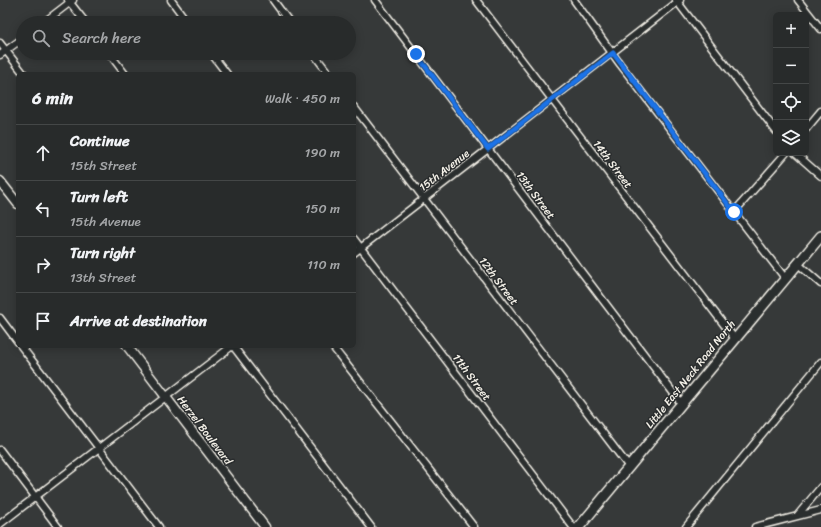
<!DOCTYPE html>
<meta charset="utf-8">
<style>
:root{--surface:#282b2b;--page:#303333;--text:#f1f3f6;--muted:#a5a7a9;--line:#444747}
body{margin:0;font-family:Sriracha,sans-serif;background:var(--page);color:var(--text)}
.controls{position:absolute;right:12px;top:12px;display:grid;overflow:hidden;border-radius:6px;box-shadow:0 2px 10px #0003}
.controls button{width:36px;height:36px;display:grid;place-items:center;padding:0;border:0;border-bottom:1px solid var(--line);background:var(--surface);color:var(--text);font:20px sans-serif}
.stop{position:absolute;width:12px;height:12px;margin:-9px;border:3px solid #1a73e8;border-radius:50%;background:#fff}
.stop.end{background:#1a73e8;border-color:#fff;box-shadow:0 1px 4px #0008}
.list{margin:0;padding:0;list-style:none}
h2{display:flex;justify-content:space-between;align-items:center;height:52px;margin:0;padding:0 16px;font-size:17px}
h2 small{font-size:13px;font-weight:400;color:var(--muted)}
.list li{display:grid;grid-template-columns:26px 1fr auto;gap:12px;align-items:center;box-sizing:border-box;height:56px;padding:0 16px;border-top:1px solid var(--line)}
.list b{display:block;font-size:15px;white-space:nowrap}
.list p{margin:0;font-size:13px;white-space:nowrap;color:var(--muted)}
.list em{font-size:13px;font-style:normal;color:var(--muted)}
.icon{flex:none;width:22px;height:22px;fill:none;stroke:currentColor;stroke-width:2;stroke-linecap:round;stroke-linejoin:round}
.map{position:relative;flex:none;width:821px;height:527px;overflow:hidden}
.search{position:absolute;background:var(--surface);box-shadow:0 2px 10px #0003;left:16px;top:16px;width:340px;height:44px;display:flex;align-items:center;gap:10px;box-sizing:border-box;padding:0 14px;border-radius:22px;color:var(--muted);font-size:15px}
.panel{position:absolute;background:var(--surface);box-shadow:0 2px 10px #0003;left:16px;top:72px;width:340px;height:276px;border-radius:6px}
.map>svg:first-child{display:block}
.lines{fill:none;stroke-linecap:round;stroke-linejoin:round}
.minor-casing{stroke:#f4f1e8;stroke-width:9}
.tertiary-casing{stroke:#f4f1e8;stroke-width:11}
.secondary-casing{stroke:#f4f1e8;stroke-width:12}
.minor{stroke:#2a2d2e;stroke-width:6}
.tertiary{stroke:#2a2d2e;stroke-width:8}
.secondary{stroke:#2a2d2e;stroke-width:9}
.route{stroke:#1a73e8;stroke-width:5}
.labels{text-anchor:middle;stroke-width:3;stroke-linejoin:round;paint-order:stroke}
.street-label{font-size:11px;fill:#f4f1e8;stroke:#2a2d2e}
</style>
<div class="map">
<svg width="821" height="527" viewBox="0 0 821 527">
<rect width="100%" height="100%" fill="#363939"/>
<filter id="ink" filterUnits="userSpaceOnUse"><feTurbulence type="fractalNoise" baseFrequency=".025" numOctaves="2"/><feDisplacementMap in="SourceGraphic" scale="8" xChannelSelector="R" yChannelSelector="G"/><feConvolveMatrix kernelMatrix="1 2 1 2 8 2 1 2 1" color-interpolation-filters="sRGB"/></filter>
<g filter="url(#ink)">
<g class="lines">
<defs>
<path id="minor" d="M68 0 86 23
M171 0 188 23
M273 0 290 23
M375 0 681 403
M476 0 735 339
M574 0 620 64 785 278
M676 0 776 131
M798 0 821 29
M43 23 73 0
M0 43 24 74
M109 53 125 74
M211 53 227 74
M313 53 329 74
M0 55 23 38
M354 107 629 467
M806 129 821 111
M795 153 821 176
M734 212 786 153
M354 239 573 527
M354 253 680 0
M797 263 821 284
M0 318 18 342
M21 346 159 527
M233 346 371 527
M332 346 474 527
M0 450 58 527
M797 516 821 487
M0 524 232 346
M686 527 821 362
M755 527 821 510"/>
<path id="tertiary" d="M0 181 18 204
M127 346 265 527"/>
<path id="secondary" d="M579 527 821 236"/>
</defs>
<use href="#minor" class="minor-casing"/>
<use href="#tertiary" class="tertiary-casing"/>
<use href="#secondary" class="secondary-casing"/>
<use href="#minor" class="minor"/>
<use href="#tertiary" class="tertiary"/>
<use href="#secondary" class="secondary"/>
</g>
</g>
<g class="lines" filter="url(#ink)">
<path class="route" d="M416 54 488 149 613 53 734 212"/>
</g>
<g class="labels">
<g class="street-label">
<text transform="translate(613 164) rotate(53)" y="4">14th Street</text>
<text transform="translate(444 170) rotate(-38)" y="4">15th Avenue</text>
<text transform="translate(536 195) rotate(53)" y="4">13th Street</text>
<text transform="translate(499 281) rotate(53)" y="4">12th Street</text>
<text transform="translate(690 374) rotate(-51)" y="4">Little East Neck Road North</text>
<text transform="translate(472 377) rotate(53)" y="4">11th Street</text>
<text transform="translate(205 430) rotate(53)" y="4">Herzel Boulevard</text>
</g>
</g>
</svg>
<div class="controls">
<button>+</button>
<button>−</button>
<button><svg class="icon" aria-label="locate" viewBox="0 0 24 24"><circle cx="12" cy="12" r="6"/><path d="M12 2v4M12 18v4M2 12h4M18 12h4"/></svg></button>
<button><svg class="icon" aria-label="layers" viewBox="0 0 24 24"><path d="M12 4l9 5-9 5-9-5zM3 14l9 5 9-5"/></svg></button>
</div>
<div class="stop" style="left:734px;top:212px"></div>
<div class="stop end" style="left:416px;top:54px"></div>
<div class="search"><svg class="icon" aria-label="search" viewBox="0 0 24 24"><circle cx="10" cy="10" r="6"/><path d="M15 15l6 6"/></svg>Search here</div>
<section class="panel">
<h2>6 min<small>Walk · 450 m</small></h2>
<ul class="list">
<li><svg class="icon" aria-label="ahead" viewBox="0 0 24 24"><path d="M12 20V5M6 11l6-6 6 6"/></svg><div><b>Continue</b><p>15th Street</p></div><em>190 m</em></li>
<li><svg class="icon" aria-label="left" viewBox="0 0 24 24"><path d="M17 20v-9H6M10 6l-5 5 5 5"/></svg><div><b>Turn left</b><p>15th Avenue</p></div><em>150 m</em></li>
<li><svg class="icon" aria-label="right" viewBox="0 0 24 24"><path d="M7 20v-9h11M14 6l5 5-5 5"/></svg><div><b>Turn right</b><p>13th Street</p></div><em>110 m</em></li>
<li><svg class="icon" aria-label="arrive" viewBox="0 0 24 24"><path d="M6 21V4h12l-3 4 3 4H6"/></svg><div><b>Arrive at destination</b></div></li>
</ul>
</section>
</div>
